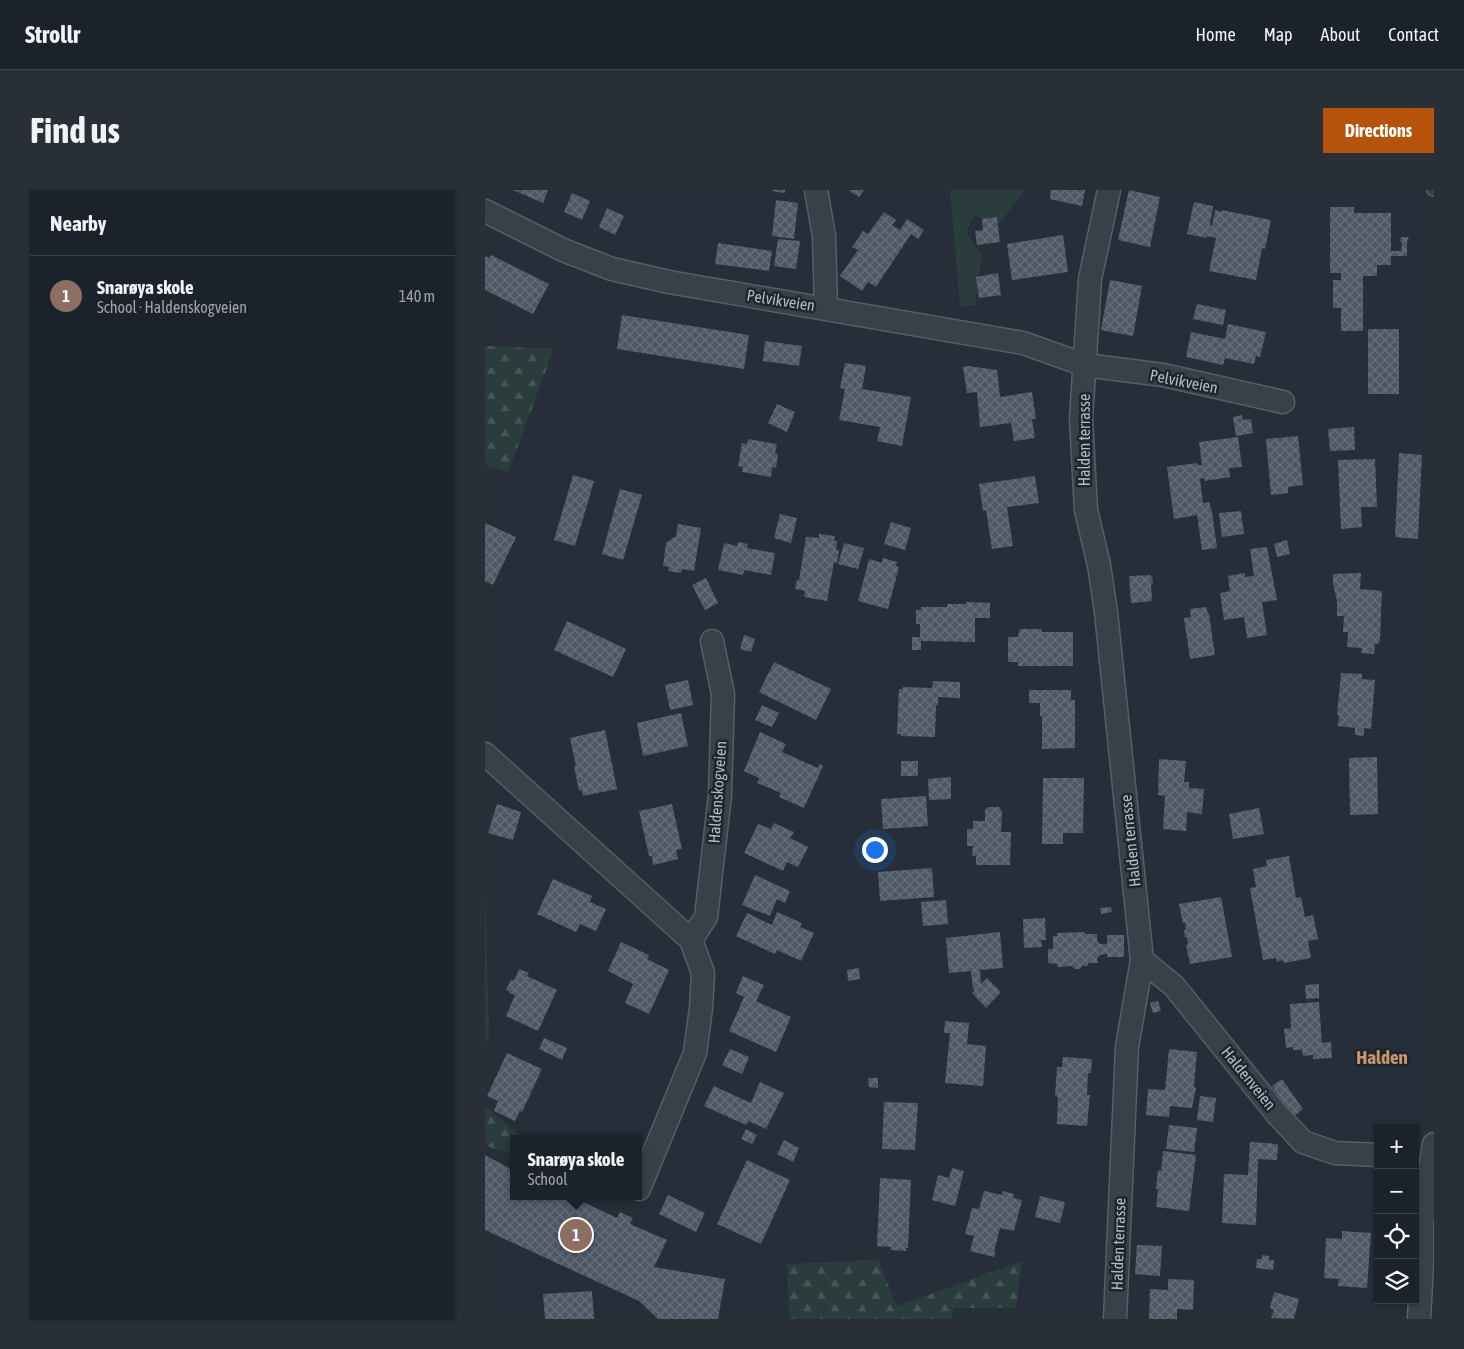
<!DOCTYPE html>
<meta charset="utf-8">
<style>
:root{--surface:#1c222b;--page:#292f37;--text:#f1f3f6;--muted:#a0a4a9;--line:#3a3f47;--accent:#b45309}
body{margin:0;font-family:"Asap Condensed",sans-serif;background:var(--page);color:var(--text)}
.controls{position:absolute;right:15px;bottom:15px;display:grid;overflow:hidden;border-radius:0px;box-shadow:0 1px 4px #0004}
.controls button{width:45px;height:45px;display:grid;place-items:center;padding:0;border:0;border-bottom:1px solid var(--line);background:var(--surface);color:var(--text);font:25px sans-serif}
.you{position:absolute;left:389px;top:659px;width:18px;height:18px;margin:-12px;border:4px solid #fff;border-radius:50%;background:#1a73e8;box-shadow:0 0 0 8px #1a73e833}
.badge{display:grid;place-items:center;width:32px;height:32px;border-radius:50%;background:var(--accent);color:#fff;font-size:16px;font-weight:700}
.pin{position:absolute;translate:-50% -50%;border:2px solid #fff;box-shadow:0 1px 5px #0006}
.popup{position:absolute;left:25px;top:945px;width:132px;height:65px;box-sizing:border-box;display:grid;place-content:center;border-radius:0px;background:var(--surface);filter:drop-shadow(0 1px 4px #0005);font-size:16px;white-space:nowrap;color:var(--muted)}
.popup b{font-size:19px;color:var(--text)}
.popup::after{content:'';position:absolute;left:50%;top:100%;margin-left:-10px;border:10px solid transparent;border-top-color:var(--surface)}
.list{margin:0;padding:0;list-style:none}
h2{display:flex;justify-content:space-between;align-items:center;height:65px;margin:0;padding:0 20px;font-size:21px}
h2 small{font-size:16px;font-weight:400;color:var(--muted)}
.list li{display:grid;grid-template-columns:32px 1fr auto;gap:15px;align-items:center;box-sizing:border-box;height:80px;padding:0 20px;border-top:1px solid var(--line)}
.list b{display:block;font-size:19px;white-space:nowrap}
.list p{margin:0;font-size:16px;white-space:nowrap;color:var(--muted)}
.list em{font-size:16px;font-style:normal;color:var(--muted)}
.icon{flex:none;width:28px;height:28px;fill:none;stroke:currentColor;stroke-width:2;stroke-linecap:round;stroke-linejoin:round}
.map{position:relative;flex:none;width:949px;height:1129px;overflow:hidden;border-radius:0px}
header{display:flex;align-items:center;gap:30px;box-sizing:border-box;height:70px;padding:0 25px;background:var(--surface);border-bottom:1px solid var(--line)}
header strong{font-size:24px}
nav{display:flex;gap:28px;margin-inline-start:auto;font-size:18px}
.intro{display:flex;align-items:center;justify-content:space-between;box-sizing:border-box;height:120px;padding:0 30px}
h1{margin:0;font-size:35px}
.button{padding:12px 22px;border-radius:0px;background:var(--accent);color:#fff;font-size:18px;font-weight:700}
main{display:flex;gap:30px;padding:0 30px}
aside{flex:1;background:var(--surface);border-radius:0px;box-shadow:0 1px 4px #0004}
.map>svg:first-child{display:block}
.grass{fill:#2a3c3c}
.forest{fill:url(#forest-firs)}
.building{fill:url(#building-cross-hatch)}
.lines{fill:none;stroke-linecap:round;stroke-linejoin:round}
.service-casing{stroke:#575e68;stroke-width:14}
.minor-casing{stroke:#575e68;stroke-width:25}
.service{stroke:#39404a;stroke-width:11}
.minor{stroke:#39404a;stroke-width:22}
.labels{text-anchor:middle;stroke-width:5;stroke-linejoin:round;paint-order:stroke}
.street-label{font-size:16px;fill:#b4bbc5;stroke:#1e252f}
.quarter-label{font-size:19px;font-weight:bold;fill:#c8956c;stroke:#1e252f}
</style>
<header>
<strong>Strollr</strong>
<nav><a>Home</a><a>Map</a><a>About</a><a>Contact</a></nav>
</header>
<div class="intro"><h1>Find us</h1><a class="button">Directions</a></div>
<main>
<aside>
<h2>Nearby<small></small></h2>
<ul class="list">
<li><span class="badge" style="background:#8d6e63">1</span><div><b>Snarøya skole</b><p>School · Haldenskogveien</p></div><em>140 m</em></li>
</ul>
</aside>
<div class="map">
<svg width="949" height="1129" viewBox="0 0 949 1129">
<defs>
<pattern id="forest-firs" width="22" height="20" patternUnits="userSpaceOnUse" patternTransform="scale(1.25)"><rect width="22" height="20" fill="#2a3c3c"/><path d="M5 1l3.5 6h-7zM16 11l3.5 6h-7z" fill="#465657"/></pattern>
<pattern id="building-cross-hatch" width="8" height="8" patternUnits="userSpaceOnUse" patternTransform="scale(1.25)"><rect width="8" height="8" fill="#4e5865"/><path d="M0 0l8 8M0 8l8-8" fill="none" stroke="#656e7a"/></pattern>
</defs>
<rect width="100%" height="100%" fill="#252e39"/>
<path class="grass" d="M465 0H541L512 36 490 25 481 42 497 66 490 115 475 117Z"/>
<path class="forest" d="M0 156 69 159 23 283 0 275Z
M0 684 4 852 0 851Z
M0 916 39 949H28V965L0 955Z
M393 1070 412 1116 537 1071 531 1118H469L466 1129H304L302 1074Z"/>
<path class="building" d="M28 0H63L58 13Z
M287 0H300V3L287 1Z
M363 0H379L374 7Z
M566 0H600L597 16 565 9Z
M644 0 675 7 665 57 633 50Z
M87 3 105 11 97 30 79 22Z
M291 10 313 13 309 49 287 46Z
M709 12 728 16 725 35 727 36 730 20 736 22 737 20 786 30 780 59 777 58 771 90 724 81 731 48 722 46V48L702 44Z
M845 17H869V23H906V61H916L917 53 915 51 916 47H924L922 52V66H906V75H892V86H878V141H856V118H848V90H856V83H845Z
M122 18 139 26 130 45 114 37Z
M399 22 411 30 407 35 415 40 422 29 439 40 433 49 426 44 391 97 383 92 377 101 355 86 373 60 367 57 378 41 383 44Z
M512 27 515 52 492 55 490 41 498 40 497 29Z
M578 45 583 82 527 90 522 54Z
M293 49 315 51 311 79 289 76Z
M233 53 287 61 284 81 230 74Z
M6 65 64 94 48 124 0 100V66L4 68Z
M513 83 516 105 494 108 491 87Z
M625 90 657 96 648 146 616 140Z
M712 114 741 120 738 135 708 129Z
M137 125 264 145 259 179 132 159Z
M743 134 781 142 775 167 771 166 769 174 740 168 738 175 701 167 706 142 740 149Z
M883 139H914V204H883Z
M280 151 317 156 314 176 278 171Z
M360 173 381 176 377 199 426 207 417 256 392 251 395 237 354 230 360 199 355 198Z
M483 176 512 180 515 207 547 202 551 229H547L550 248 529 251 526 233 495 237 492 202 482 203 478 177Z
M292 214 310 222 302 242 283 233Z
M757 225 758 230 766 229 768 243 751 246 748 227Z
M869 237 870 260 845 261 843 239Z
M813 246 818 295 803 297V303L786 305 781 249Z
M753 247 757 277 744 278 745 287 720 291 719 288 715 289 718 313 724 312 727 322 732 358 717 360 712 325 689 329 682 277 712 273 713 275H717L714 252Z
M263 249 292 254 290 263 293 264 291 278 287 277 286 287 257 282 258 277 253 276 257 253 262 254Z
M914 263 937 265 933 349 910 347Z
M890 269 892 317H876L877 337 856 339 853 270Z
M88 285 109 291 90 356 69 350Z
M550 286 554 313 522 317 528 356 507 359 501 320 498 321 494 294Z
M135 299 157 305 138 370 117 364Z
M756 321 759 344 737 347 734 323Z
M295 324 312 328 306 353 289 348Z
M406 332 426 338 420 360 399 354Z
M0 333 31 347 8 395 0 391Z
M193 334 216 338 209 381 197 379 196 383 183 381 184 377 178 376 181 353 191 346Z
M334 344 350 346 349 351H352L351 360H354L352 373 349 372 342 411 319 407 320 401 310 399 312 390H314L321 347 334 348Z
M802 350 805 364 792 367 789 354Z
M253 352 263 354 262 358 290 363 286 385 259 380 258 385 233 380 239 353 252 356Z
M359 353 379 358 373 379 353 374Z
M782 357 792 410 777 412 782 445 762 448 759 427 739 430 735 403 745 401 743 386 760 383V387L769 386 765 359Z
M398 368 412 372 411 376 414 377 403 419 373 411 384 369 397 373Z
M876 383 875 399 897 401 895 450 893 454H890L889 464 876 463 877 458 862 457 863 442H858L859 426H852V411L848 393V384Z
M665 385 666 387 667 386 668 393H666L667 411 646 413 644 386Z
M221 388 233 413 220 420 207 395Z
M481 412 505 413V428H490V452L436 451V460H427V447H435V434H431V420H436V417H462V414H481Z
M721 417 723 424H724L730 465 705 469 699 428 706 427 705 419Z
M82 431 141 459 128 487 69 460Z
M535 439H557V442H588V476H533V472H523V447H533Z
M259 445 270 449 266 462 255 459Z
M289 472 346 499 331 530 274 502Z
M856 483 877 484V489L890 490 886 539 879 538V546L870 545V538L853 536 854 525H852Z
M203 490 208 515 185 520 180 495Z
M448 491 475 492V508L453 507V515H451L450 547 416 546V544H412L414 499H418V497L447 498Z
M544 500H586V510H590V558L557 559V526H555V513H544Z
M277 515 294 523 287 537 270 530Z
M196 523 203 556 158 566 152 533Z
M120 540 132 599 98 606 97 600 94 601 89 576H91L85 548Z
M275 542 301 554 297 562 333 578 335 574 338 576 319 618 294 607 296 603 272 593 274 588 259 581Z
M892 567 893 624 865 625 864 568Z
M674 569 701 571 699 592H704V598L719 599 717 624 702 622 701 641 678 639 680 606 673 605Z
M416 571H433V586H416Z
M466 587V609L444 610 443 589Z
M558 588H599L598 643H578V654H557Z
M441 606 443 636 398 639 396 609Z
M12 614 36 622 28 650 3 643Z
M187 614 197 659 191 660 193 669 168 675 167 666H164L154 621Z
M503 617H514L517 621 516 642H526L525 675H491V666H487L488 656H482V639H488V631H500V620Z
M774 618 779 644 748 649 744 624Z
M289 633 309 642 305 648 323 657 313 677 302 672 298 681 259 663 273 634 286 639Z
M804 666 811 708 816 707 820 727 828 725 833 749 823 751 826 768 799 773 798 770 792 772 791 768 778 770 765 698 771 697 768 679 782 676 781 670Z
M447 678 449 707 395 711 393 682Z
M270 685 305 701 300 713 292 709 285 726 257 715Z
M68 689 107 706 105 712 121 719 111 741 95 734 91 742 52 724Z
M736 707 747 767 705 774 701 755 703 754 702 747 700 748 699 740H701L700 733H698L694 714Z
M461 710 463 734 438 736 436 712Z
M626 717 627 722 616 724 615 718Z
M292 722 317 733 315 737 329 743 316 771 292 760 290 764 251 746 262 723 287 735Z
M560 728 561 750H556L557 757 539 758 538 729Z
M515 742 518 778 495 780 496 794 502 788 516 802 501 818 487 803 490 800 488 798 486 781 464 783 461 748Z
M600 742V744H612V751L615 754H622V745H639V767H622V764L615 765 612 768 613 773H603V776H597L595 779H590L587 776 573 777 572 774 563 773V759H568V746H572V743Z
M136 752 164 765 162 769 184 780 164 824 140 813 148 794 123 781Z
M374 778 375 789 363 791 362 780Z
M34 779 44 783 42 786 72 800 53 841 21 826 30 805 24 803 25 802 21 800 26 789 29 791Z
M258 786 279 795 271 811 306 827 291 862 244 841 259 807 251 803Z
M834 794V808L821 809 820 795Z
M673 811 676 821 668 823 665 813Z
M834 812 837 853 846 852 847 868 828 869V865L818 866 817 860H808V857L801 858 799 839 806 838 805 814Z
M460 831 484 833 482 854 501 856 498 896 460 893 465 843H459Z
M59 848 82 858 77 870 54 859Z
M245 859 264 867 257 884 237 875Z
M684 859 712 862 709 897 711 898 707 918 685 916 684 927 661 925 663 899 680 900Z
M22 863 57 879 37 922 35 921 30 931 9 921 13 911 2 906Z
M578 867 607 869 606 883H603L602 905H605L602 936 572 934 573 907 570 906 572 877H577Z
M383 888H393V898L384 897Z
M797 889 818 919 808 927 787 896Z
M275 892 299 903 281 939 263 931 261 935 219 916 229 896 266 913Z
M715 906 731 908 728 932 712 930Z
M399 912 433 913 430 960 397 959Z
M684 935 712 938 709 962 681 959Z
M261 939 272 945 267 954 256 949Z
M299 950 314 958 308 972 292 964Z
M765 952 793 954 792 970 773 969 771 1035 737 1033 739 984 763 985Z
M678 961 711 965 704 1021 671 1017 673 999H671L673 980 676 981Z
M0 965 28 980V1006H85L132 1028 135 1022 148 1028 145 1034 182 1050 169 1077 240 1089 233 1129H173L154 1111 0 1040Z
M262 970 305 990 276 1054 232 1034Z
M467 978 479 981 470 1016 447 1010 453 985 464 988Z
M395 988 426 990 423 1058H421V1061L406 1060V1057L392 1056Z
M499 1001 517 1005 518 1001 529 1004 528 1008 537 1010 529 1041 515 1038 509 1062H511L509 1067 485 1061 489 1046 480 1044 487 1018 494 1019Z
M183 1005 220 1023 211 1042 174 1024Z
M555 1006 580 1012 575 1033 550 1027Z
M892 1017H893V1033H889Z
M857 1041 886 1043 882 1098 853 1096 854 1089 839 1088 841 1048 857 1049Z
M652 1055 677 1056 675 1086 650 1084Z
M777 1065 784 1066V1070H789L788 1080 771 1078 772 1069H777Z
M683 1089 709 1090 708 1120 692 1119V1129H664L665 1099 683 1100Z
M107 1101 109 1129H60L58 1104Z
M789 1102 814 1109 809 1129 786 1128 789 1120 785 1118Z"/>
<g class="lines">
<defs>
<path id="service" d="M948 0H949"/>
<path id="minor" d="M331 0 339 46 341 118
M624 0 605 89 596 229 601 320 614 375 621 422 657 770 642 857 630 1129
M0 21 78 60 127 79 184 92 538 153 600 175 678 185 798 212
M0 564 206 750 218 783 216 818 210 863 154 999
M206 750 221 727 235 605 238 504 227 451
M657 770 689 796 792 924 818 952 850 963 893 965
M934 1129 937 1074V1032L949 954"/>
</defs>
<use href="#service" class="service-casing"/>
<use href="#minor" class="minor-casing"/>
<use href="#service" class="service"/>
<use href="#minor" class="minor"/>
</g>
<g class="labels">
<g class="street-label">
<text transform="translate(296 110) rotate(9)" y="6">Pelvikveien</text>
<text transform="translate(699 191) rotate(11)" y="6">Pelvikveien</text>
<text transform="translate(599 250) rotate(-90)" y="6">Halden terrasse</text>
<text transform="translate(232 602) rotate(-86)" y="6">Haldenskogveien</text>
<text transform="translate(645 651) rotate(-96)" y="6">Halden terrasse</text>
<text transform="translate(764 888) rotate(51)" y="6">Haldenveien</text>
<text transform="translate(633 1054) rotate(-88)" y="6">Halden terrasse</text>
</g>
<g class="quarter-label">
<text x="897" y="874">Halden</text>
</g>
</g>
</svg>
<div class="controls">
<button>+</button>
<button>−</button>
<button><svg class="icon" aria-label="locate" viewBox="0 0 24 24"><circle cx="12" cy="12" r="6"/><path d="M12 2v4M12 18v4M2 12h4M18 12h4"/></svg></button>
<button><svg class="icon" aria-label="layers" viewBox="0 0 24 24"><path d="M12 4l9 5-9 5-9-5zM3 14l9 5 9-5"/></svg></button>
</div>
<div class="you"></div>
<div class="pin badge" style="left:91px;top:1045px;background:#8d6e63">1</div>
<div class="popup"><b>Snarøya skole</b>School</div>
</div>
</main>
